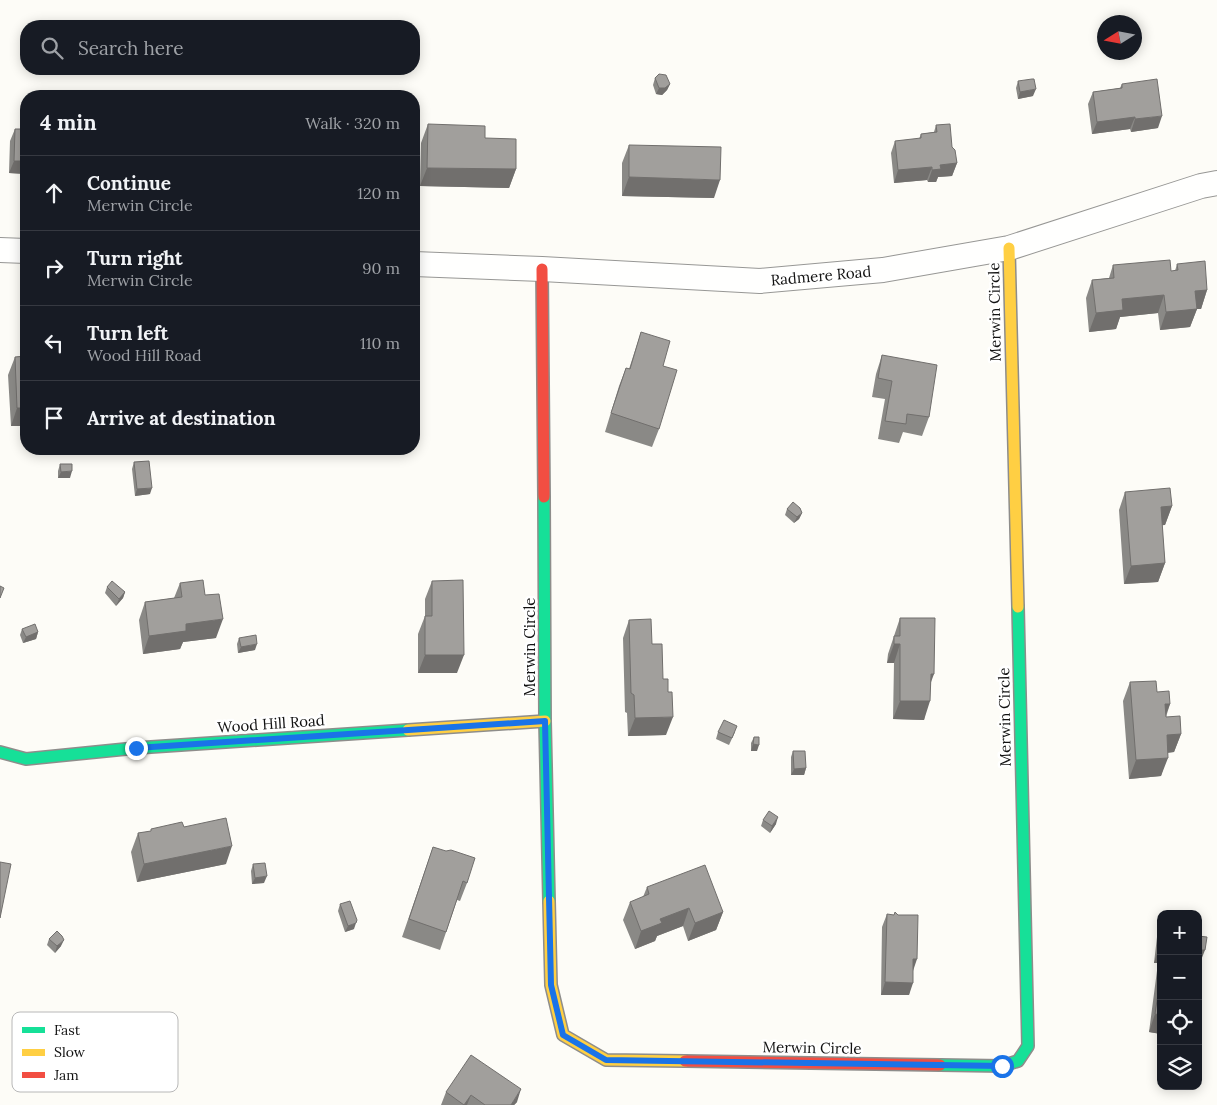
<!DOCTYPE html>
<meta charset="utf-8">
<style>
:root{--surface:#171b24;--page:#20242c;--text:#f1f3f6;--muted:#9ea1a6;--line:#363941}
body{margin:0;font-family:Lora,serif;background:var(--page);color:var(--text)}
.controls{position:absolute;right:15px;bottom:15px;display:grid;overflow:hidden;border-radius:10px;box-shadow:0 2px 12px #0003}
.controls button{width:45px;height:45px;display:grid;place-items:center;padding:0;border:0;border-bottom:1px solid var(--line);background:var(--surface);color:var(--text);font:25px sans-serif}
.compass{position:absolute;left:1097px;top:15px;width:45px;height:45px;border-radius:50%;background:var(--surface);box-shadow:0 2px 12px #0003;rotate:259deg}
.stop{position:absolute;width:15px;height:15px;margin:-11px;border:4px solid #1a73e8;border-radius:50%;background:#fff}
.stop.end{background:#1a73e8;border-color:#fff;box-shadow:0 1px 5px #0008}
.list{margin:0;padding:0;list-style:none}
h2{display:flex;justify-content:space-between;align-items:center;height:65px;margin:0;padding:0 20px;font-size:21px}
h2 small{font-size:16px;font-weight:400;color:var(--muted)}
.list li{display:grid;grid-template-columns:32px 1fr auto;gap:15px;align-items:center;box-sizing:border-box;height:75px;padding:0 20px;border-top:1px solid var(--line)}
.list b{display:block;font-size:19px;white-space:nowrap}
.list p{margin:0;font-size:16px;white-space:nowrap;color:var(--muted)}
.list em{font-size:16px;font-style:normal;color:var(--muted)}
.icon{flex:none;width:28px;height:28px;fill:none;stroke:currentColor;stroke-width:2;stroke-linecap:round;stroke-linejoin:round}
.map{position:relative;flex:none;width:1217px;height:1105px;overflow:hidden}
.search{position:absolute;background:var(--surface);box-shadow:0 2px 12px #0003;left:20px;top:20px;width:400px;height:55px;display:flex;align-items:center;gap:12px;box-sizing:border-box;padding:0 18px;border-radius:20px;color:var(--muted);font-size:19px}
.panel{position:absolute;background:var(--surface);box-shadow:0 2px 12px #0003;left:20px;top:90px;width:400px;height:365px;border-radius:20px}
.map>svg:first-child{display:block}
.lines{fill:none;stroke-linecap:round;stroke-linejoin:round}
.street-casing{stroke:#979795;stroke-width:26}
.fast-casing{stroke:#8e8d8b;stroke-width:14}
.slow-casing{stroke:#8e8d8b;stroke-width:14}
.jam-casing{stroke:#8e8d8b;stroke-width:14}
.street{stroke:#fffffe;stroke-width:24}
.fast{stroke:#16e098;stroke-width:11}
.slow{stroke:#ffcf43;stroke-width:11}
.jam{stroke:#f24e42;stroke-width:11}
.wall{fill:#8a8986}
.shaded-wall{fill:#716f6d}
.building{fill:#a19f9c;stroke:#716f6d}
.route{stroke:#1a73e8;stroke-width:6}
.labels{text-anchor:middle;stroke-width:5;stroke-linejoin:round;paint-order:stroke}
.street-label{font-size:15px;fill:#111;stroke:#fff}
.key{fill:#fff;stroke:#b8b8b8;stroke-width:1}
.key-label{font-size:14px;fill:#111}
</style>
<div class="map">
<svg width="1217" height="1105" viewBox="0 0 1217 1105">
<rect width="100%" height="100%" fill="#fdfcf7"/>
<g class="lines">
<defs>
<path id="street" d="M0 250 26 251
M414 264 542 269 760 281 883 270 1009 248 1201 186 1217 183"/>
<path id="fast" d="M544 497 545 721 549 901
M0 752 26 759 136 748 408 730
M940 1065 1002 1066 1018 1061 1028 1046 1018 607"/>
<path id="slow" d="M1009 248 1018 607
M408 730 545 721
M549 901 551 985 563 1035 606 1060 685 1061"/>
<path id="jam" d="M542 269 544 497
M685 1061 940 1065"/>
</defs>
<use href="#street" class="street-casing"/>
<use href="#fast" class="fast-casing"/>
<use href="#slow" class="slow-casing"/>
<use href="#jam" class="jam-casing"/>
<use href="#street" class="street"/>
<use href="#fast" class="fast"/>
<use href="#slow" class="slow"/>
<use href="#jam" class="jam"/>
</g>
<path class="wall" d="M655 78 670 84 667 90 662 95 656 94 653 85Z
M1018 81 1033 96 1018 99 1016 88Z
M1122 84 1158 128 1131 132 1130 129 1092 134 1088 104 1093 92 1120 88Z
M428 124 485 138 516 169 509 188 420 186 421 143Z
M936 125 952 147 957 163 952 176 938 177 936 182H928L927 180 894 183 891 153 895 141 919 139 921 134 934 132Z
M15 129H26V174L9 173 10 141Z
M629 145 714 198 622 196V163Z
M1177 264 1207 290 1201 309H1197L1190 327 1160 330 1158 313 1120 317 1116 329 1089 332 1086 298 1092 280 1109 278 1113 265 1171 271H1175Z
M641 332 663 366 659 429 652 447 605 432 619 386 626 368 629 369Z
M882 355 929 417 922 436 903 432 899 443 878 439 885 399 872 397 876 374Z
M26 356V426H11L8 375 15 357Z
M134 462 150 494 135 496 132 469Z
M60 464 70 478H58V471Z
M1125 492 1172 506 1165 525H1162L1165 563 1158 582 1124 584 1119 510Z
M787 509 802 513 799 519 794 523 785 515Z
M432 581 457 673H418V634L425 616V599Z
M180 583 205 595 216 638 183 642 180 649 143 654 139 620 145 602 174 598Z
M107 587 125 592 123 598 116 606 105 593Z
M900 618 931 684 924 720 893 719 894 663H887L888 654Z
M629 620 652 644 666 735 628 736 627 713 625 712 623 638Z
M22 629 38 632 36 639 23 643 20 635Z
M239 638 255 650 238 653 237 644Z
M1130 682 1157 692 1170 704 1166 717 1181 734 1174 752 1168 753 1161 776 1129 779 1123 701Z
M718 732H735L729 745 716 739Z
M754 737 757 751H751V743Z
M793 751 806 768 804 775H791V757Z
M763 820 776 824 770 833 761 826Z
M184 827 226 864 137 882 131 852 138 833Z
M433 847 467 883 460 901 457 900 440 950 402 937Z
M253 864 264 883 252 884 251 871Z
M647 887 723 912 716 930 688 941 683 926 657 936 655 941 635 949 623 920 630 902 643 897Z
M340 904 354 929 345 932 338 911Z
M887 914 913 970 909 995H881L882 927Z
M1161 927V1034L1149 1032 1158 963H1154L1157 937Z
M49 939 61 946 55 953 47 945Z
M446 1092 517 1102 514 1105H441Z"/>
<path class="shaded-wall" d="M670 84 667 90 662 95 656 94 659 88Z
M1036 89 1033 96 1018 99 1020 92Z
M1162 116 1158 128 1131 132 1135 119Z
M1135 117 1130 129 1092 134 1097 122Z
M14 161H26V174L9 173Z
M957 163 952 176 938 177 936 182H928L932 170 940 165Z
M932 167 927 180 894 183 898 170Z
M427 168 516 169 509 188 420 186Z
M629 177 720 180 714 198 622 196Z
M1207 290 1201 309H1197L1190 327 1160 330 1166 312 1195 291Z
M1164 295 1158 313 1120 317 1116 329 1089 332 1096 313 1122 299Z
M17 408H26V426H11Z
M72 471 70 478H58L61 472Z
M152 488 150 494 135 496 137 489Z
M1172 506 1165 525 1154 526 1161 507Z
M802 513 799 519 794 523 797 517Z
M1165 563 1158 582 1124 584 1131 566Z
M125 592 123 598 116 606 119 599Z
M223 619 216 638 183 642 180 649 143 654 149 636 186 624Z
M38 632 36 639 23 643 26 637Z
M257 644 255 650 238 653 241 647Z
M894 644H900L894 663H887Z
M425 655H464L457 673H418Z
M931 674H934L927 693Z
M900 701H930L924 720 893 719Z
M1165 704H1170L1163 722Z
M673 717 666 735 628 736 635 718Z
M1181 734 1174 752 1160 753 1167 735Z
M753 744 759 745 757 751H751Z
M1168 758 1161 776 1129 779 1136 760Z
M806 768 804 775H791L794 769Z
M778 817 776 824 770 833 772 826Z
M232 846 226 864 137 882 144 864Z
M267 876 264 883 252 884 255 878Z
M689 908 683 926 657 936 655 941 635 949 641 931 660 919Z
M723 912 716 930 688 941 695 923Z
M356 923 354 929 345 932 348 926Z
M64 940 61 946 55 953 57 946Z
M1160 944 1161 955 1158 963H1154Z
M1201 950H1205L1198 968Z
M913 959H917L913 971Z
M885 982 913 983 909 995H881Z
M1155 1014 1161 1015V1034L1149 1032Z
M521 1089 517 1102 514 1105H511Z
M471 1095 467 1105H464Z"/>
<path class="building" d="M659 74 666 75 670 84 665 88H659L655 78Z
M1032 79H1034L1036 89 1020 92 1018 81Z
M1157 79 1162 116 1135 119V117L1097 122 1093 92 1122 88V84Z
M428 124 485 126V138L516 139V169L427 168Z
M950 124 952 147 955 150 957 163 940 165 941 169 932 170V167L898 170 895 141 921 138V134L937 132 936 125Z
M15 129H26V161H14Z
M629 145 721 147 720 180 629 177Z
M1170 260 1171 271 1178 270 1177 264 1205 261 1207 290 1195 291 1197 309 1166 312 1164 295 1122 299 1123 310 1096 313 1092 280 1114 278 1113 265Z
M641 332 670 341 663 366 677 370 659 429 611 413 626 368 630 369Z
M882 355 937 365 929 417 907 414 906 424 885 421 892 381 878 378Z
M26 356V408H17L15 357Z
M149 461 152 488 137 489 134 462Z
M60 464H72V471L61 472Z
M1170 488 1172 506 1161 507 1165 563 1131 566 1125 492Z
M793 502 800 508 802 513 797 517 787 509Z
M203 580 205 595 219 594 223 619 186 624V631L149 636 145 602 182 597 180 583Z
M463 580 464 655H425V616H432V581Z
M112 581 125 592 119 599 107 587Z
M0 586 4 588 0 598Z
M900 618H935L934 674H931L930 701H900V644H894V636H900Z
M651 619 652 644H662L663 679H668V692H672L673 717 635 718 634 695 631 693 629 620Z
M35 624 38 632 26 637 22 629Z
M256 635 257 644 241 647 239 638Z
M1156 681 1157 692 1169 691 1170 704H1165L1166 717 1180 716 1181 734 1167 735 1168 758 1136 760 1130 682Z
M724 720 737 726 732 738 718 732Z
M754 737H759V745L753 744Z
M793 751H805L806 768 794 769Z
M769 811 778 817 772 826 763 820Z
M226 818 232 846 144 864 138 833 151 831V829L182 822 184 827Z
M433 847 446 851 451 850 475 858 467 883 463 881 446 932 409 919Z
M0 862 11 864 0 918Z
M265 863 267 876 255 878 253 864Z
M705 865 723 912 695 923 689 908 660 919 662 923 641 931 630 902 649 894 647 887Z
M350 901 357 920 356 923 348 926 340 904Z
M895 912 898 915H918L917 959H913V983L885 982 887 914 894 915Z
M57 931 62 936 64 940 57 946 49 939Z
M1198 936 1207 937 1205 950H1201L1198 972Z
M1161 973V1015L1155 1014Z
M471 1055 521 1089 511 1105H485L471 1095 464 1105 446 1092Z"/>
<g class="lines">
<path class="route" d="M136 748 545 721 551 985 563 1035 606 1060 1002 1066"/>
</g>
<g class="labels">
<g class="street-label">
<text transform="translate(821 276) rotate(-5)" y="5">Radmere Road</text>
<text transform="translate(995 312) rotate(-91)" y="5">Merwin Circle</text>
<text transform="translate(530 647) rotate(-90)" y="5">Merwin Circle</text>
<text transform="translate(1005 717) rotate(-91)" y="5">Merwin Circle</text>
<text transform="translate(271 724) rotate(-4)" y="5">Wood Hill Road</text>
<text transform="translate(812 1048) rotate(1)" y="5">Merwin Circle</text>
</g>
</g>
<rect x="12" y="1012" width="166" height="80" rx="8" class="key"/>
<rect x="22" y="1027" width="23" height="6" fill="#16e098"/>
<rect x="22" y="1049" width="23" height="7" fill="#ffcf43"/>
<rect x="22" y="1072" width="23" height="6" fill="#f24e42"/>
<g class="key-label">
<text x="54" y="1035">Fast</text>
<text x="54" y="1057">Slow</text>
<text x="54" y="1080">Jam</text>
</g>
</svg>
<div class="controls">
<button>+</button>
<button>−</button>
<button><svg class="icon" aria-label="locate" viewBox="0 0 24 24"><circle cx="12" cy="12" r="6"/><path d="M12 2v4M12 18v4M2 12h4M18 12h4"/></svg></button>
<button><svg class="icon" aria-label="layers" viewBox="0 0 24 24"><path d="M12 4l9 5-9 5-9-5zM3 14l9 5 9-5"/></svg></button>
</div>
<svg class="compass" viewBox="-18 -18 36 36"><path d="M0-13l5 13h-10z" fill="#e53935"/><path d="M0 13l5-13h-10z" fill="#9ea1a6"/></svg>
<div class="stop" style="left:1002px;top:1066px"></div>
<div class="stop end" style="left:136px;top:748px"></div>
<div class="search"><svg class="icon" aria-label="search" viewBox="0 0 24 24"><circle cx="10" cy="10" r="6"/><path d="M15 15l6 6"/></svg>Search here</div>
<section class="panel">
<h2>4 min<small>Walk · 320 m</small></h2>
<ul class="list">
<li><svg class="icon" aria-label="ahead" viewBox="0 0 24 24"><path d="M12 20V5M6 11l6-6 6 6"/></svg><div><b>Continue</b><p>Merwin Circle</p></div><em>120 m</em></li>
<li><svg class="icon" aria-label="right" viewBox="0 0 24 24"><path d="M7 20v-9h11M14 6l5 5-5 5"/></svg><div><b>Turn right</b><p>Merwin Circle</p></div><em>90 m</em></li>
<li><svg class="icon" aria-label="left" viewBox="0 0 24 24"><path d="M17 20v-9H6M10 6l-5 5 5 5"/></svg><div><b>Turn left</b><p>Wood Hill Road</p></div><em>110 m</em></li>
<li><svg class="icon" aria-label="arrive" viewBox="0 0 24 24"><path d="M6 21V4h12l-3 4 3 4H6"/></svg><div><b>Arrive at destination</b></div></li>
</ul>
</section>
</div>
